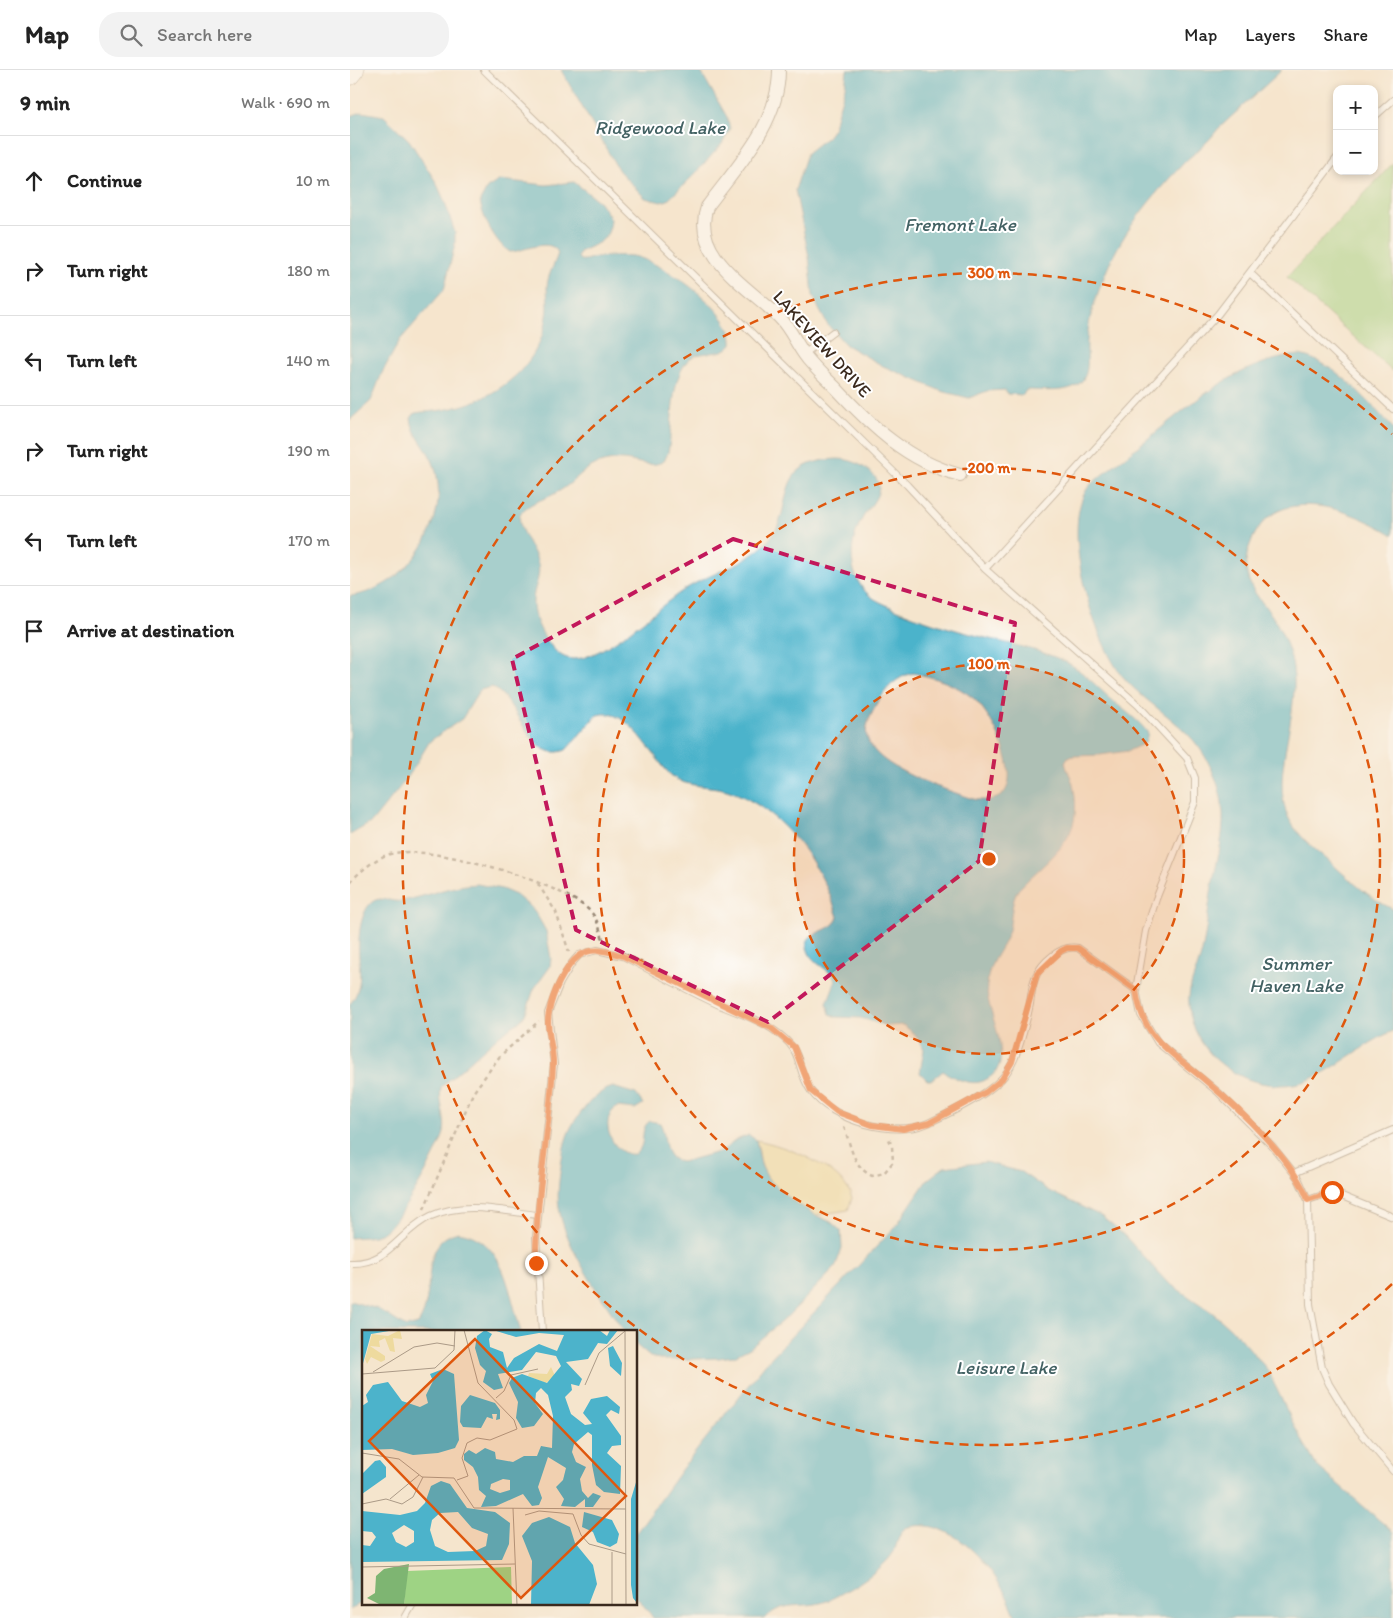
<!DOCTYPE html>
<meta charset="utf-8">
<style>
:root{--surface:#fff;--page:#f2f2f2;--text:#222;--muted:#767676;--line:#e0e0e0}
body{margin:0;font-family:Itim,sans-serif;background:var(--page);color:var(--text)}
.controls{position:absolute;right:15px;top:15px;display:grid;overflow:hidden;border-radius:10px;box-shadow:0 2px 8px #0003}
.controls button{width:45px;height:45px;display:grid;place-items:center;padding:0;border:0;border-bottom:1px solid var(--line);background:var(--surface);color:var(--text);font:25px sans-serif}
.stop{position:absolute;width:15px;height:15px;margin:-11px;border:4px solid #ea580c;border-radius:50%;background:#fff}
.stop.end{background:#ea580c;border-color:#fff;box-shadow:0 1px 5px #0008}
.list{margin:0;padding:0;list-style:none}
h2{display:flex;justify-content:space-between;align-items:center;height:65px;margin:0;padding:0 20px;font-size:21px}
h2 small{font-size:16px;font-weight:400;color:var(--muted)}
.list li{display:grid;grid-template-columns:32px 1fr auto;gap:15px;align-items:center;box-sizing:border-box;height:90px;padding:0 20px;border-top:1px solid var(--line)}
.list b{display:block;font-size:19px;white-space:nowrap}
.list em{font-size:16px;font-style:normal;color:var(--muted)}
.icon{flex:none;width:28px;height:28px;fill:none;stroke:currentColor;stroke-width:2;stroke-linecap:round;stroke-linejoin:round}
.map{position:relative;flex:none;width:1043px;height:1548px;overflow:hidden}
header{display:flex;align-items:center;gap:30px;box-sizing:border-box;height:70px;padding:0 25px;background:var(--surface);border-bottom:1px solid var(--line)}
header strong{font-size:24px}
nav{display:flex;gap:28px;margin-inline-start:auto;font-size:18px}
.search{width:350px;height:45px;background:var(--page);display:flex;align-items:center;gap:12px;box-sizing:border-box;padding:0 18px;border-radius:20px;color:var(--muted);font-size:19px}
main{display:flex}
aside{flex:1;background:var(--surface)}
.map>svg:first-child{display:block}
.green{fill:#9ed384;stroke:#6c7e51}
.sand{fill:#eeda9e;stroke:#94825e}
.water{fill:#4cb3cb;stroke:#446e74;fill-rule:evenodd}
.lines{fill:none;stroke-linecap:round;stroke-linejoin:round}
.lane-casing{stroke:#988876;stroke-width:8}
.street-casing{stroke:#988876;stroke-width:14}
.secondary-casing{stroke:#988876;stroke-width:19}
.path{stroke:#988876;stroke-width:2.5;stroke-dasharray:4 4;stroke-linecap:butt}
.lane{stroke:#fff;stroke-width:6}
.street{stroke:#fff;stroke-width:12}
.secondary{stroke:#fff;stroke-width:18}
.route{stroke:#ea580c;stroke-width:6}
.marked{fill:none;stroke:#c2185b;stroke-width:4;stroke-dasharray:10 6;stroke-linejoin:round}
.ring{fill:none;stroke:#df570d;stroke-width:2.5;stroke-dasharray:9 6}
.labels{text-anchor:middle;stroke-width:4;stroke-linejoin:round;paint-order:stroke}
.street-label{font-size:18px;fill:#3b2a1e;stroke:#fff}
.water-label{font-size:19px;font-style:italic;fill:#426163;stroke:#fff}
.inset-road{fill:none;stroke:#ab9a87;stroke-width:1}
.view{fill:#df570d;fill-opacity:0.15;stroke:#df570d;stroke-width:2.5}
.inset-edge{fill:none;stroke:#3b2a1e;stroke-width:2.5}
.centre{fill:#df570d;stroke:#fff;stroke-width:2.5}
.ring-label{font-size:15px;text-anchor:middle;font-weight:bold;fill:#df570d;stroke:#fff;stroke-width:4;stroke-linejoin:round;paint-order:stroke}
</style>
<header>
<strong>Map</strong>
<div class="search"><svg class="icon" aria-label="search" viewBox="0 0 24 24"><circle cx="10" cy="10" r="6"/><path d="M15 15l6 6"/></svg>Search here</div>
<nav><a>Map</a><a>Layers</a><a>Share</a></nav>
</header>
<main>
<aside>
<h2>9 min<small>Walk · 690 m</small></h2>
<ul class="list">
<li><svg class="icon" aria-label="ahead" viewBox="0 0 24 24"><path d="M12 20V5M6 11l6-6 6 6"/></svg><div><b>Continue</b></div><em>10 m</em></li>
<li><svg class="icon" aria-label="right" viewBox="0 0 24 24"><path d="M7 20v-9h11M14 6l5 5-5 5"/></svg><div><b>Turn right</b></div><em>180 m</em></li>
<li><svg class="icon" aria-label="left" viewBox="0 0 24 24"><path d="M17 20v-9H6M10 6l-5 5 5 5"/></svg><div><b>Turn left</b></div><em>140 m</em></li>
<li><svg class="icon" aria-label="right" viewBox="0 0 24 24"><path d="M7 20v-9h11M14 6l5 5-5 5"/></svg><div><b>Turn right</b></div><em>190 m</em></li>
<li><svg class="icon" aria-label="left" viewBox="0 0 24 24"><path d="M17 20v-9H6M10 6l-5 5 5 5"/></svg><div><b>Turn left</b></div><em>170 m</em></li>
<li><svg class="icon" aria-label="arrive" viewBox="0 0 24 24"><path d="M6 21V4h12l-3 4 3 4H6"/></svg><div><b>Arrive at destination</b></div></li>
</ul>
</aside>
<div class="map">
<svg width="1043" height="1548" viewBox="0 0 1043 1548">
<rect width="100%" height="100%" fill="#fff"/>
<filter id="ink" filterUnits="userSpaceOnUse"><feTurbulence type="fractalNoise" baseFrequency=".02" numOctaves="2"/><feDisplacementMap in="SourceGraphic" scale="10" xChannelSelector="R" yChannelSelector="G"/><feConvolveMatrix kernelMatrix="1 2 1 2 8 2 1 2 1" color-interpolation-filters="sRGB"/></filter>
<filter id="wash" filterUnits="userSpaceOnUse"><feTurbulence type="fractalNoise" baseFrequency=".0096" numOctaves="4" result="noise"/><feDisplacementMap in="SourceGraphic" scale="20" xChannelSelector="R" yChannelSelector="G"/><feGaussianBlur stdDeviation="1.12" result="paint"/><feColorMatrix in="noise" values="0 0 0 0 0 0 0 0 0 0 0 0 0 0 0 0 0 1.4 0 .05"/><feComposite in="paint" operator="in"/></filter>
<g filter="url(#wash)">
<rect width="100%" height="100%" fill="#f5e5cd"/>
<path class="green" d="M1043 93V302L937 207Z"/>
<path class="sand" d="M406 1070C434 1075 494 1098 502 1128L498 1140 465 1145C447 1135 423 1120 414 1101 409 1091 410 1080 406 1070Z"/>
<path class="water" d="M211 0H350L377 47 380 59 372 74 343 106 318 130 311 132 295 128 269 101Z
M497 0H932L868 59C859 71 851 78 839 88 807 120 773 160 756 202 747 224 738 248 737 271 736 285 741 301 731 312 719 324 692 320 676 320L673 325 657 324 655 320 637 321 619 328 591 321 533 296 496 275 477 254 469 239 463 225 459 187 445 120 457 83 477 67 483 59 495 17Z
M12 42 34 46 59 70 86 112 95 132 105 163V174L94 220 50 270 32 303 21 331 0 350V46Z
M150 110 196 115 224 112 250 132 261 149C259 173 248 172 230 182L228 187 230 190C236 191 242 187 248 187 259 186 272 185 283 186 311 191 386 242 382 274 369 290 346 276 335 294 323 311 323 337 321 358 319 370 321 380 314 391 300 400 282 388 265 390 233 393 230 410 206 423 194 430 179 432 170 444 167 461 182 474 187 490 193 507 182 518 183 534 183 546 191 562 198 572 204 580 211 588 222 589 253 591 309 535 337 518 363 502 395 495 416 473 449 440 417 392 487 389 497 389 507 392 515 398 522 403 529 409 529 418 528 430 517 439 512 449 496 477 498 517 530 532 563 548 600 559 636 568 663 575 693 580 718 593 734 602 747 617 761 629 773 640 788 649 798 663L795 673 778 681 750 685 724 686 718 687 715 692C716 699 721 706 723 714 735 771 703 783 668 820 661 832 662 846 659 860 652 883 638 889 637 917 636 946 671 995 633 1011 621 1016 603 1008 593 1001L582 1010H577L570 1003 574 979 565 964 553 955 537 956 511 948 486 947 480 944 477 933 486 910C480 898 465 896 459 883 448 859 483 865 488 847 472 794 431 738 377 720 360 715 336 718 322 706 303 690 280 635 247 645L216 680C178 694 171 633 142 617L130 620 112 649 80 671 58 707 22 752 0 765V526C58 519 103 450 84 395 79 379 62 366 61 348L65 343 72 342C129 340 188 307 197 246 199 236 197 226 197 216 198 204 205 194 208 183 201 166 172 182 160 182 146 174 132 147 130 131L137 118ZM563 603C584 607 606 614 623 628 648 649 690 742 623 729 595 719 525 699 517 667 514 656 522 643 527 634 534 620 547 606 563 603Z
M949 285C987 292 1017 331 1043 358V465C1006 442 933 412 905 464 898 477 894 490 897 504 901 523 917 536 926 552 934 566 941 583 943 598 951 649 914 716 944 757 953 770 967 781 979 791 998 808 1020 829 1043 839V961C1013 974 984 1001 956 1011 903 1028 843 989 839 935 837 916 848 900 852 882 857 860 858 838 862 816 872 766 883 739 857 690 838 654 800 638 774 608 744 574 707 453 740 415 759 398 780 383 800 367 844 331 890 291 949 285Z
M127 814 152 819 166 825 184 840 196 861 201 888 200 897 184 919 175 945 169 952 150 965 91 1017C88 1032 97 1047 94 1063 88 1083 51 1150 34 1162 24 1168 12 1167 0 1168V934C12 919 10 905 9 887 8 871 9 843 22 832 31 825 42 833 52 831 78 826 100 815 127 814Z
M263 1017 286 1024 293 1034 285 1039 267 1037C246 1051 265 1088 285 1084 299 1073 287 1060 300 1051L310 1053C318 1067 311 1089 332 1092L372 1081 386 1070 399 1065 406 1070 411 1095 418 1109 442 1130 465 1145 481 1152 491 1161 492 1178 485 1198 439 1245 400 1278 384 1286 369 1288 315 1290 300 1287 286 1275V1262H275L269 1254C248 1222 215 1176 209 1138 207 1124 209 1110 211 1096 213 1079 216 1063 226 1049 237 1035 245 1022 263 1017Z
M635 1092 671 1102 699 1121 751 1146 775 1166 816 1211 863 1243 889 1266 917 1299 946 1359 966 1395 1043 1462V1548H666C653 1508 604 1442 555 1458 547 1466 548 1474 543 1483 533 1500 499 1520 481 1529 459 1541 434 1528 416 1548H303L301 1545 286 1526V1463L331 1400 415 1294 546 1156 577 1110 594 1097Z
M108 1162C155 1168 159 1224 171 1262H14V1531L0 1540V1231L28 1239 56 1257 68 1254C88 1226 66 1172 108 1162Z"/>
</g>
<g filter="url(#ink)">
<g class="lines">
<defs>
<path id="lane" d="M134 0 557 415 635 499 788 635 837 688 845 708V732L806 829 796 861 786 920 791 945 808 973 868 1022 923 1077 948 1108 958 1130 960 1234 972 1298 979 1314 1003 1353 1043 1401
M1024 47 1043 30
M900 203 1043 339
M454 284 483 262
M635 499 868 244 987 88
M944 1103 1043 1060
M958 1130 982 1122 1043 1147
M0 1193C39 1195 50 1160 81 1146 114 1131 152 1141 187 1145
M192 1262 186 1167 204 994 198 943 210 913 222 893 229 885 247 880 273 886C304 902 335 919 367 934 385 942 406 948 422 959 457 982 443 994 461 1021 482 1051 546 1068 578 1053 602 1042 643 1023 657 1002 668 987 676 953 680 934 681 926 682 916 685 908 691 893 711 874 728 878L786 920
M55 1548 63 1534"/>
<path id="street" d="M429 0C429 54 387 96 357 137 340 185 400 218 429 247 440 258 445 271 454 284 462 296 475 307 485 317 521 356 557 391 610 405"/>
<path id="secondary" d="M0 6 5 0"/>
</defs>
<use href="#lane" class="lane-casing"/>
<use href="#street" class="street-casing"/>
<use href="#secondary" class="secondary-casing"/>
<path class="path" d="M0 812C11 801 25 788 40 784 80 773 210 812 240 841 248 849 250 861 254 872
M188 814 206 842 219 882
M494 1057C501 1075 502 1096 522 1106L534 1103 543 1092 542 1076 538 1067
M74 1139 123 1023 150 986 189 951"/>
<use href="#lane" class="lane"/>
<use href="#street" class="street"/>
<use href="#secondary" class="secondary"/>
</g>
</g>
<g class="lines" filter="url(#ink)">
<path class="route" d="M186 1193C185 1126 200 1061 203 995 204 978 195 959 199 942 202 925 214 897 229 886 242 876 259 882 273 886L421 958 444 977 461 1021 487 1042 522 1055 553 1059 579 1053 636 1022 652 1009 662 992 687 904 711 881 717 878H728L786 920C793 971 822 982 857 1012 888 1038 945 1092 958 1130L982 1122"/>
</g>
<path d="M0 0H1043V1548H0ZM383 469 665 553 629 791 418 952 226 860 162 589Z" fill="#f5e5cd" fill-opacity=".55" fill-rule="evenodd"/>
<path class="marked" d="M383 469 665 553 629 791 418 952 226 860 162 589Z"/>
<circle cx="639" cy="789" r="195" fill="#df570d" fill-opacity=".12"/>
<g class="ring">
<circle cx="639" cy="789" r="195"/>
<circle cx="639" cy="789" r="391"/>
<path d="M1042 1214A586 586 0 1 1 1042 364"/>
</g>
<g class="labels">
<g class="street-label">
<text transform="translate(472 274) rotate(48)" y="6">LAKEVIEW DRIVE</text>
</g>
<g class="water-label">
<text x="310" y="64">Ridgewood Lake</text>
<text x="610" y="161">Fremont Lake</text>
<text x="946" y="900">Summer<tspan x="946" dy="22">Haven Lake</tspan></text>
<text x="656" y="1304">Leisure Lake</text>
</g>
</g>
<g transform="translate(12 1260)">
<rect width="275" height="275" fill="#f5e5cd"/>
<path d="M149 237 150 275H42L45 241Z" fill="#9ed384"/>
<path d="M47 234 42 275 17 274 5 268 13 263 14 246 22 239Z" fill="#7eb572"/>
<path d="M38 0 40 9 31 8 33 22 28 21 23 8 17 11 18 17 8 16 23 26V30L19 32 9 27 5 34 3 29 10 4 26 6ZM189 37 193 46 184 53 166 46 167 43 185 44Z" fill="#eeda9e"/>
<path d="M0 0H33L9 4 0 37ZM123 0 130 4 127 9 128 17 141 22 145 38 152 28 177 14 195 21 202 5 177 3 154 7 131 0H237L245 6 248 0H256L245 14 236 13 226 29 204 32 220 49 217 56 209 54 210 60 203 67 209 84 223 95 230 94 221 83 229 69 245 66 258 77 257 84 249 80 244 85 259 106V115L250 116 245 123 259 136 258 164 242 162 234 155 230 135V105L226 102 212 114 210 122 214 132 224 137 218 149 220 161 226 168 231 163 239 166 231 177H223V169L213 177 199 176 202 169 194 157 201 150 204 138 186 127 176 157 180 168 177 175 170 176 161 164 134 176 119 177 124 166 117 160 116 147 111 137 102 130V124L107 120 114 124 123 118 133 122 134 129 151 132 162 126H175L179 116 190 118 191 86 186 65 179 58 174 63 173 73 181 84 172 96 160 98 154 88 156 72 147 53 150 48 160 44 185 53 199 36 194 26 174 22 160 40 136 44 141 58 132 60 121 52 124 41 118 35 113 18 115 6ZM141 149 148 150V160L138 163 128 159 129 154ZM251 16 260 33 259 46 248 36 246 18ZM81 39 92 44 97 110 93 118 76 123 51 125 30 119 0 120V76L6 72 4 65 11 55 26 52 40 71 58 77 66 73 64 65 71 51 68 44ZM108 65 133 73 138 80V89L134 90 135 84H130L131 89 125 87 119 98 101 97 98 92 99 76ZM18 130 24 137V147L0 164V144L13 131ZM275 149V273L271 268 269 255V169ZM79 151 88 154 105 178 133 182 148 193 147 214 140 230 0 232V215L8 216 14 207 10 202 0 201V181L38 185 55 181 63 173 69 156ZM96 182 110 198 126 204 124 216 113 221 86 222 73 216 68 200 70 190 78 183ZM42 195 52 201V212L44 217 34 212 30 203ZM222 182 250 190 257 204 255 213 248 217 235 212 231 202 220 197ZM187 187 208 197 213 213 231 235 235 254 227 275H169L170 231 160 206 170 193Z" fill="#4cb3cb" fill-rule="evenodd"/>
<path class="inset-road" d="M263 0 264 275M275 19V36M11 42 52 17 75 13 93 16M0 44 73 38 92 20 93 0M223 55 237 23 263 1M134 68 142 61 149 45 176 39M0 123 37 129 60 147 92 148 112 178 264 179M95 150 106 146 100 128 105 113 115 108 128 110 155 99 152 90 116 53 102 0M28 169 57 145M0 174 24 169 40 174 51 167 61 147M151 178 155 275M163 185 177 181 211 184 219 205 227 214 264 224M250 222V275M0 237 153 234"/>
<path class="view" d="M113 9 264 166 159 268 7 111Z"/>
<rect width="275" height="275" class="inset-edge"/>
</g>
<circle cx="639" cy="789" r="8" class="centre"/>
<g class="ring-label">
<text x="639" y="208">300 m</text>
<text x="639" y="403">200 m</text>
<text x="639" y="599">100 m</text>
</g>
</svg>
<div class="controls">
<button>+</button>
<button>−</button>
</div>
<div class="stop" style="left:982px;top:1122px"></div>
<div class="stop end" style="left:186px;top:1193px"></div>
</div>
</main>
